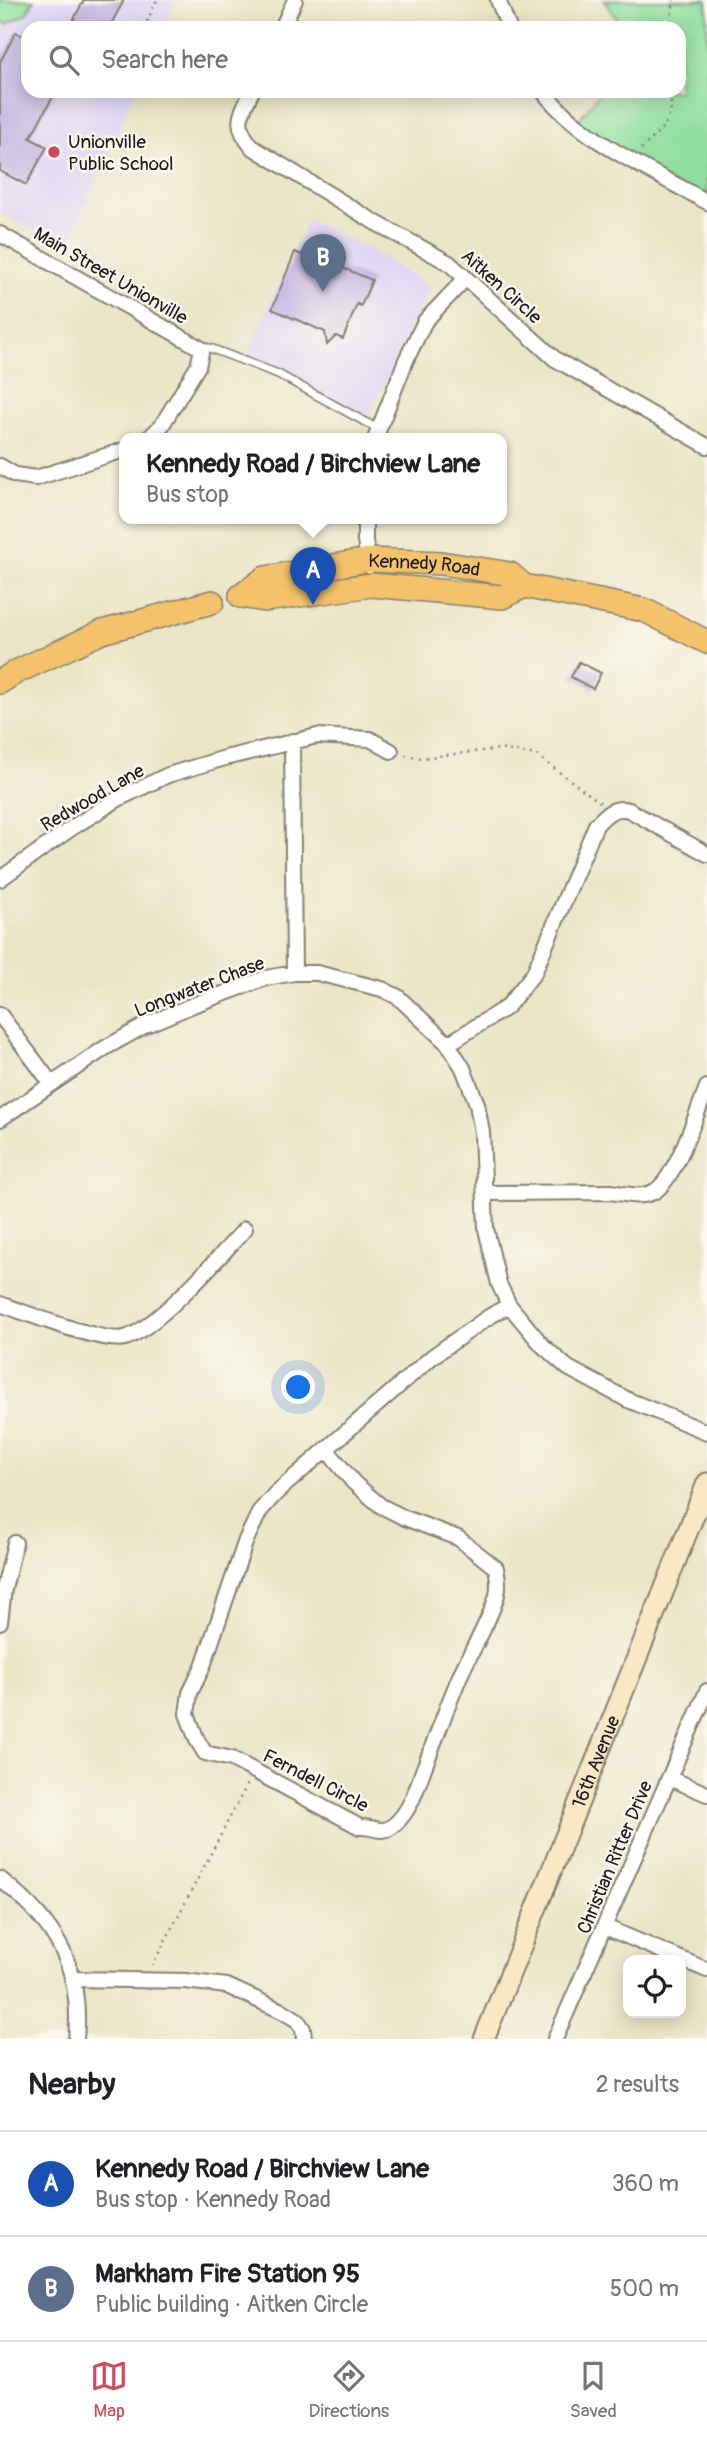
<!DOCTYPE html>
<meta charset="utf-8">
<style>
:root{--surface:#fff;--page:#f6f6f6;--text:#202124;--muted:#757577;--line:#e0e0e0;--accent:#d1495b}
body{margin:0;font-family:Pangolin,sans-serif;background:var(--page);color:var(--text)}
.controls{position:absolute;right:21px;bottom:21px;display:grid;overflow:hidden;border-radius:14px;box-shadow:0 4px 18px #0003}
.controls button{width:63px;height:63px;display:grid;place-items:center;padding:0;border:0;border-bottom:2px solid var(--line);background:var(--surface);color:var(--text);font:35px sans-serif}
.you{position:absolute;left:299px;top:1388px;width:24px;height:24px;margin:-18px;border:5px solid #fff;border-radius:50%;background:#1a73e8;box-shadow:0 0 0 10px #1a73e833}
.badge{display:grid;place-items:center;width:46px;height:46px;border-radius:50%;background:var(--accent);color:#fff;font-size:23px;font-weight:700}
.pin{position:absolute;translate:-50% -58px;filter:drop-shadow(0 2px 4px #0008)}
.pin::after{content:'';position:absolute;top:37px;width:24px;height:21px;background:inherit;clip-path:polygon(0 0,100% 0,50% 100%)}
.popup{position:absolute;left:119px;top:433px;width:388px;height:91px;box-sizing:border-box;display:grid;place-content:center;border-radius:14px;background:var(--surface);filter:drop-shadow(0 2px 5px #0005);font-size:23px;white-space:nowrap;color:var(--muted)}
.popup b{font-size:26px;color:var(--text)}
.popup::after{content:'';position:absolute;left:50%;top:100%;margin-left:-14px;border:14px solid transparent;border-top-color:var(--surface)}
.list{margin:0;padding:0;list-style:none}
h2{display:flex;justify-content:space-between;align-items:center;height:91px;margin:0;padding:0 28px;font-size:30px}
h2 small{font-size:23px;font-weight:400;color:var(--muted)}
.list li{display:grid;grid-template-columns:46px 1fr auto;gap:21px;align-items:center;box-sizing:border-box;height:105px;padding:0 28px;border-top:2px solid var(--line)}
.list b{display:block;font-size:26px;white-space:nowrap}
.list p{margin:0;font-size:23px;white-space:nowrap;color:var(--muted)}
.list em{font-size:23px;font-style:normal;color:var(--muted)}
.icon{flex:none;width:38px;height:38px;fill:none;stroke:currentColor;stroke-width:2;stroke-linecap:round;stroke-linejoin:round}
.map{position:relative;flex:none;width:707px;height:2039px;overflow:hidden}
.search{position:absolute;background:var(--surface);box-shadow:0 4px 18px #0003;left:21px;right:21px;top:21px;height:77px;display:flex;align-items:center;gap:18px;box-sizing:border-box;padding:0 24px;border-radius:21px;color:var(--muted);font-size:26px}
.sheet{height:301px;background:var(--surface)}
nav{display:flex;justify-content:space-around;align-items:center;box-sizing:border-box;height:98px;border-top:2px solid var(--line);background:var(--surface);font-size:19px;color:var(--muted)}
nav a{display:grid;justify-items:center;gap:4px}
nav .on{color:var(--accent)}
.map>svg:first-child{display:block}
.built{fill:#ddd5f6}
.green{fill:#8fdf9f;stroke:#567e5e;stroke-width:2}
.building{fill:#bfb0e1}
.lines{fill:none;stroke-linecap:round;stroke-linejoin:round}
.service-casing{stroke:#848071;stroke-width:10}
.minor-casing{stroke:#848071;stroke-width:18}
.secondary-casing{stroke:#848071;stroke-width:23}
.primary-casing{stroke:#848071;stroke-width:26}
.path{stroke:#848071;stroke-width:2.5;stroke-dasharray:2 5;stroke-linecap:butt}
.service{stroke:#fff;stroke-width:7}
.minor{stroke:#fff;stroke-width:14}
.secondary{stroke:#fae7c3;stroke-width:19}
.primary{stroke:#f3c26a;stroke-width:23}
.poi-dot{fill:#d1495b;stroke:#fbf7ec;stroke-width:2.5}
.labels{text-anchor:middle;stroke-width:5;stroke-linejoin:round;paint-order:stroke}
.poi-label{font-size:19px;fill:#1c1c1c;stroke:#fbf7ec;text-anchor:start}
.street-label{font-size:19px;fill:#1c1c1c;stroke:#fbf7ec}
</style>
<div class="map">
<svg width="707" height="2039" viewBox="0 0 707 2039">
<rect width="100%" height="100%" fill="#fbf7ec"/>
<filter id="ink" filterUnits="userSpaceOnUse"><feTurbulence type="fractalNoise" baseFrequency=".0143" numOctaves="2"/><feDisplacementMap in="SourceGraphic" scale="14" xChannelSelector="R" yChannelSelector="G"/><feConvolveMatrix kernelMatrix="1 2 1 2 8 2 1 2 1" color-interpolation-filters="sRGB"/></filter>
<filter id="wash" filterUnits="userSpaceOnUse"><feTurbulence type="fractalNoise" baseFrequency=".00686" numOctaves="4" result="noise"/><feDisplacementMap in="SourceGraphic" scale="28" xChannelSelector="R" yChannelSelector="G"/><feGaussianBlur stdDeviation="1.57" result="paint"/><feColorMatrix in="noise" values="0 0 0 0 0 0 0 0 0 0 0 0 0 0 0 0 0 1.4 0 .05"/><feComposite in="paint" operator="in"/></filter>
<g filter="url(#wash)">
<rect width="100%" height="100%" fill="#ebe5c6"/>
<path class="built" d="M0 0H176L164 28H28V91H136L67 246 0 213Z
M308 220 378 254 429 287 367 419 244 361Z"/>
<path class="green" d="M0 0H34L26 14 7 24 0 20Z
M604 0H707V204L574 126 601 91H679V28H623Z"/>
<g id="blocks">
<path class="building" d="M84 0H124L109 28H69Z
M16 32 28 39V91H56L30 138 47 147 26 185 0 171V62Z
M295 252 341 272 343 268 372 280 361 306 357 304 343 339 336 336 327 345 325 332 272 309Z
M579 662 601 673 593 689 571 677Z"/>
</g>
</g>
<g filter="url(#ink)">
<use href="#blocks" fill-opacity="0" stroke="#848071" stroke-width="2"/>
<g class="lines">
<defs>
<path id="service" d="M202 349 210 348 278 374 378 429"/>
<path id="minor" d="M498 0 509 28
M282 28 295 0
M252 91C240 116 233 124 252 147L376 223 449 263 555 359 707 446
M543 91C581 141 653 171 707 202
M0 234 202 349 198 366 162 425 148 439
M375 439 406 360 425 321 466 278
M0 466 15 475 36 478 124 450
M365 519V541L369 566
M292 741 294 973
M0 879 73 827 118 799 168 775 225 758 317 736 370 739 391 751
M0 1015 51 1083
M448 1044 507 1007 534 973 596 825C606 814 614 806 629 810L707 854
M0 1119 105 1048 146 1025 193 1005 266 978 294 973H317L382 989 398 997 448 1044 463 1068 477 1104 482 1132 486 1229 499 1284 509 1305 542 1345 568 1368 628 1400 707 1432
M485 1193 611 1192C625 1194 642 1199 655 1191 676 1178 697 1112 707 1087
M0 1304C24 1312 104 1344 125 1338 156 1329 221 1255 245 1229
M326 1449 354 1483 381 1506 405 1518 458 1538 496 1568C498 1577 499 1586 497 1595 489 1624 471 1650 459 1678 447 1707 436 1738 424 1768 417 1787 411 1810 395 1824 382 1836 374 1826 360 1827L232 1759 205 1753 197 1740 187 1714 190 1693 203 1666 246 1540 260 1511 276 1493 433 1356 487 1318 509 1305
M0 1622 4 1589 15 1543
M669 1778 707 1794
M0 1879C55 1922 83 1967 76 2039
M605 1927 707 1970
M72 1979 185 1981 227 1986 284 2012 297 2020 303 2029 304 2039
M555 2039 707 1691"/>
<g id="secondary">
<path id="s1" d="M484 2039 707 1483"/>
</g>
<g id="primary">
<path id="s2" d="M241 596 265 578 368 560 441 563 510 574 524 586 644 610 707 642"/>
<path d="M241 596 265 600 372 585 502 597 524 586"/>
<path d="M0 682 14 673 102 632 212 602"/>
</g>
</defs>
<use href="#service" class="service-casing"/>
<use href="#minor" class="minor-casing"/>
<use href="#secondary" class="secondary-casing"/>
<use href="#primary" class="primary-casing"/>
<path class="path" d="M144 28 157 0
M669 28 674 0
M641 149C660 131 677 119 669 91
M405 755 421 758 499 749 536 755 601 803
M152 1966 248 1783"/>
<use href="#service" class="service"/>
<use href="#minor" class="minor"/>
<use href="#secondary" class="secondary"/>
<use href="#primary" class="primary"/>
</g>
</g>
<circle class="poi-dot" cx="54" cy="152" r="7"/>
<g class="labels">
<g class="poi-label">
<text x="68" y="148">Unionville<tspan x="68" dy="22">Public School</tspan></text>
</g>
<g class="street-label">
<text transform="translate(111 275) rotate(30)" y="7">Main Street Unionville</text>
<text transform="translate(502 286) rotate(42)" y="7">Aitken Circle</text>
<text dy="7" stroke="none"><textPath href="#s2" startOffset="191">Kennedy Road</textPath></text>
<text transform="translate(92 797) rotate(-30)" y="7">Redwood Lane</text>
<text transform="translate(199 986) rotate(-21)" y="7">Longwater Chase</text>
<text dy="7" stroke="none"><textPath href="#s1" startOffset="299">16th Avenue</textPath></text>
<text transform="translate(316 1780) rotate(27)" y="7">Ferndell Circle</text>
<text transform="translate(614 1857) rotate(-67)" y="7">Christian Ritter Drive</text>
</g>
</g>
</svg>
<div class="controls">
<button><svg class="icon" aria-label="locate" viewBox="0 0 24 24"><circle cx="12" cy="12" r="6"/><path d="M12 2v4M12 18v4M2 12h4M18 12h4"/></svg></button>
</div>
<div class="you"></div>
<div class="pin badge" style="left:313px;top:605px;background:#1a4fb4">A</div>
<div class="popup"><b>Kennedy Road / Birchview Lane</b>Bus stop</div>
<div class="pin badge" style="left:323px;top:292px;background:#5c6f8a">B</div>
<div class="search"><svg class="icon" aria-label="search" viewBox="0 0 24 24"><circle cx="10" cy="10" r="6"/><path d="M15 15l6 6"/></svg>Search here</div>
</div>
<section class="sheet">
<h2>Nearby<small>2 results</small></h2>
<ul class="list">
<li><span class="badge" style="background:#1a4fb4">A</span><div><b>Kennedy Road / Birchview Lane</b><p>Bus stop · Kennedy Road</p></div><em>360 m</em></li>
<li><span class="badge" style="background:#5c6f8a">B</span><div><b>Markham Fire Station 95</b><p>Public building · Aitken Circle</p></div><em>500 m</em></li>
</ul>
</section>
<nav>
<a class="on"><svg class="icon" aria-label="map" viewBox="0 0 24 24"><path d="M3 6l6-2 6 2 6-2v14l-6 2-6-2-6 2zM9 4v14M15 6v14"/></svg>Map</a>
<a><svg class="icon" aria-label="directions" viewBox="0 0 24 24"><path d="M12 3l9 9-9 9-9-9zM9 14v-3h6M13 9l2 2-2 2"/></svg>Directions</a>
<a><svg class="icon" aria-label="saved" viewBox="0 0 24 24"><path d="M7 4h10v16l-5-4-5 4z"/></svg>Saved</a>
</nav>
